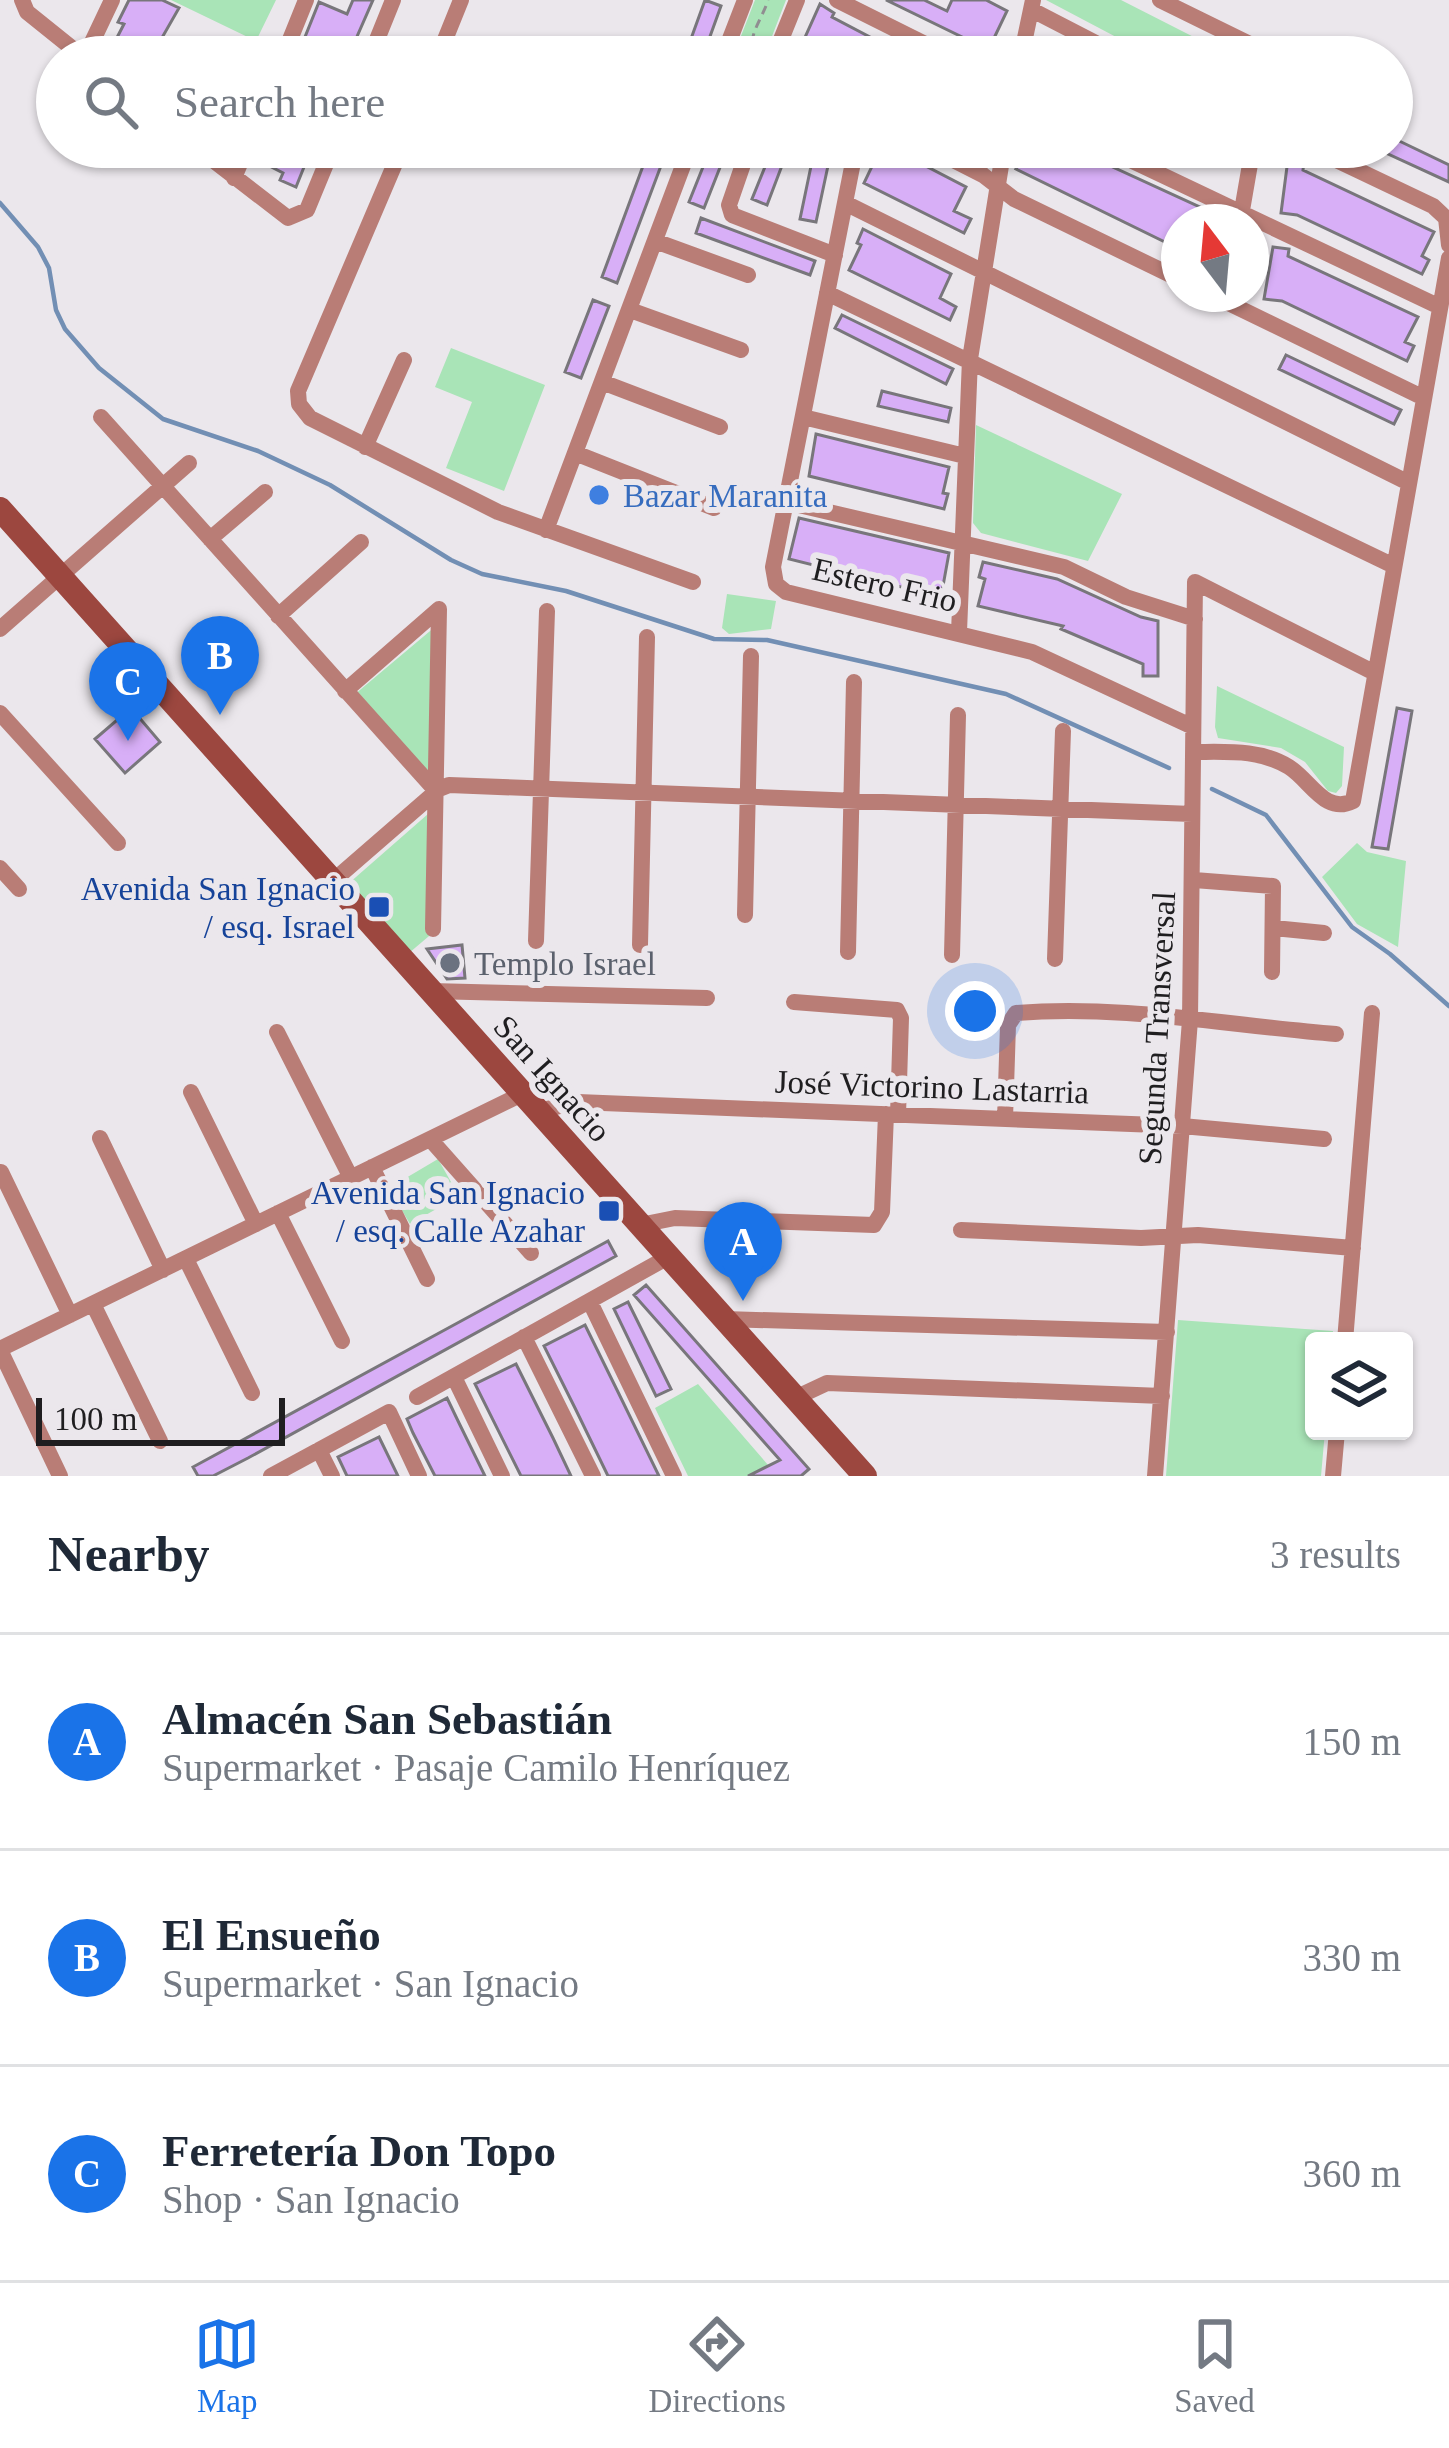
<!DOCTYPE html>
<meta charset="utf-8">
<style>
:root{--surface:#fff;--page:#f2f2f3;--text:#1f2937;--muted:#747a83;--line:#e0e1e3;--accent:#1a73e8}
body{margin:0;font-family:"Times New Roman",serif;background:var(--page);color:var(--text)}
.controls{position:absolute;right:36px;bottom:36px;display:grid;overflow:hidden;border-radius:12px;box-shadow:0 3px 9px #0004}
.controls button{width:108px;height:108px;display:grid;place-items:center;padding:0;border:0;border-bottom:3px solid var(--line);background:var(--surface);color:var(--text);font:60px sans-serif}
.compass{position:absolute;left:1161px;top:204px;width:108px;height:108px;border-radius:50%;background:var(--surface);box-shadow:0 3px 9px #0004;rotate:344deg}
.scale{position:absolute;left:36px;bottom:30px;width:249px;box-sizing:border-box;padding-left:12px;border:6px solid #1f1e20;border-top:0;font-size:33px;line-height:42px;white-space:nowrap;color:#1f1e20;-webkit-text-stroke:9px #ebe7ec;paint-order:stroke}
.you{position:absolute;left:975px;top:1011px;width:42px;height:42px;margin:-30px;border:9px solid #fff;border-radius:50%;background:#1a73e8;box-shadow:0 0 0 18px #1a73e833}
.badge{display:grid;place-items:center;width:78px;height:78px;border-radius:50%;background:var(--accent);color:#fff;font-size:39px;font-weight:700}
.pin{position:absolute;translate:-50% -99px;filter:drop-shadow(0 3px 6px #0008)}
.pin::after{content:'';position:absolute;top:63px;width:42px;height:36px;background:inherit;clip-path:polygon(0 0,100% 0,50% 100%)}
.list{margin:0;padding:0;list-style:none}
h2{display:flex;justify-content:space-between;align-items:center;height:156px;margin:0;padding:0 48px;font-size:51px}
h2 small{font-size:39px;font-weight:400;color:var(--muted)}
.list li{display:grid;grid-template-columns:78px 1fr auto;gap:36px;align-items:center;box-sizing:border-box;height:216px;padding:0 48px;border-top:3px solid var(--line)}
.list b{display:block;font-size:45px;white-space:nowrap}
.list p{margin:0;font-size:39px;white-space:nowrap;color:var(--muted)}
.list em{font-size:39px;font-style:normal;color:var(--muted)}
.icon{flex:none;width:66px;height:66px;fill:none;stroke:currentColor;stroke-width:2;stroke-linecap:round;stroke-linejoin:round}
.map{position:relative;flex:none;width:1449px;height:1476px;overflow:hidden}
.search{position:absolute;background:var(--surface);box-shadow:0 3px 9px #0004;left:36px;right:36px;top:36px;height:132px;display:flex;align-items:center;gap:30px;box-sizing:border-box;padding:0 42px;border-radius:66px;color:var(--muted);font-size:45px}
.sheet{height:804px;background:var(--surface)}
nav{display:flex;justify-content:space-around;align-items:center;box-sizing:border-box;height:168px;border-top:3px solid var(--line);background:var(--surface);font-size:33px;color:var(--muted)}
nav a{display:grid;justify-items:center;gap:6px}
nav .on{color:var(--accent)}
.map>svg:first-child{display:block}
.green{fill:#a9e4b7}
.lines{fill:none;stroke-linecap:round;stroke-linejoin:round}
.stream{stroke:#728fb4;stroke-width:4.5}
.building{fill:#d8aff7;stroke:#78767b;stroke-width:3}
.path{stroke:#908d91;stroke-width:3;stroke-dasharray:9 6;stroke-linecap:butt}
.minor{stroke:#b97d76;stroke-width:16}
.secondary{stroke:#9c473f;stroke-width:24}
.shop-dot{fill:#3f7fe0;stroke:#ebe7ec;stroke-width:4.5}
.transit-dot{fill:#1a4fb4;stroke:#ebe7ec;stroke-width:4.5}
.worship-dot{fill:#6b7280;stroke:#ebe7ec;stroke-width:4.5}
.labels{text-anchor:middle;stroke-width:12;stroke-linejoin:round;paint-order:stroke}
.shop-label{font-size:33px;fill:#366cbe;stroke:#ebe7ec;text-anchor:start}
.street-label{font-size:33px;fill:#1f1e20;stroke:#ebe7ec}
.transit-label{font-size:33px;fill:#164399;stroke:#ebe7ec;text-anchor:end}
.worship-label{font-size:33px;fill:#5b616d;stroke:#ebe7ec;text-anchor:start}
</style>
<div class="map">
<svg width="1449" height="1476" viewBox="0 0 1449 1476">
<rect width="100%" height="100%" fill="#ebe7ec"/>
<path class="green" d="M171 0H276L256 41Z
M755 0H786L764 57 734 54Z
M1046 0H1121L1233 57H1154Z
M451 348 545 385 504 491 446 468 472 402 435 387Z
M976 425 1122 494 1088 561 981 533 973 523Z
M727 594 776 601 771 629 729 634 722 628Z
M436 626 428 780 354 695Z
M1217 686 1344 747 1342 786 1336 793 1328 791 1305 762 1281 748 1218 738 1215 727Z
M428 814 435 931 409 953 348 884Z
M1357 843 1367 852 1406 861 1398 947 1357 924 1322 877Z
M438 1159 459 1196 410 1224 389 1188Z
M1178 1320 1333 1331 1332 1341H1314V1431H1325L1321 1476H1166Z
M698 1384 768 1465 747 1476H688L655 1408Z"/>
<g class="lines">
<path class="stream" d="M0 203 38 247 49 268 56 310 65 329 99 368 163 419 258 451 330 485 451 560 482 574 566 591 714 639 767 640 1006 694 1169 768
M1212 789 1266 815 1352 927 1390 954 1449 1006"/>
</g>
<path class="building" d="M129 0H162L179 8 151 57H123L110 51 124 24 118 22Z
M353 0H373L348 57H297L319 2 347 14Z
M705 0 721 6 704 53 688 47Z
M886 0H924L947 11 952 0H986L1007 11 995 36 1002 39 995 53Z
M820 4 834 13 832 17 908 57H808L798 53Z
M1393 138 1449 165V182L1386 153Z
M261 147 288 156 292 147H312L296 187 280 180 283 173 256 159Z
M650 147H668L617 283 602 277Z
M711 147H728L704 208 689 202Z
M773 147H789L767 205 752 199Z
M815 147H832L816 222 800 219Z
M868 147H889L966 187 954 211 971 219 964 233 864 183 876 158 868 154Z
M1032 147H1069L1204 209 1202 222H1179L1169 244 1016 169Z
M1288 159 1304 161 1303 170 1434 232 1422 256 1429 260 1422 274 1297 215 1281 213Z
M701 218 815 261 810 275 696 233Z
M863 229 951 274 940 298 956 307 950 320 849 270 861 245 857 243Z
M1273 247 1289 249 1288 256 1418 317 1405 342 1414 346 1407 361 1282 301 1264 299Z
M593 300 609 306 581 378 565 372Z
M842 315 953 369 946 384 835 328Z
M1286 355 1401 410 1394 424 1279 369Z
M882 391 951 408 948 422 878 406Z
M816 434 949 467 943 493 948 494 944 509 809 476Z
M799 518 949 553 941 597 789 559Z
M983 562 1057 579 1141 617 1158 621V676H1143V664L1061 629 1063 626 978 606 985 579 979 577Z
M131 708 160 742 125 773 95 739Z
M1397 708 1412 711 1388 849 1372 847Z
M462 945 465 978 447 979 427 949Z
M608 1241 616 1256 248 1458 213 1476H198L193 1467Z
M646 1285 809 1469 801 1476H748L780 1460 634 1295Z
M628 1302 671 1389 656 1396 614 1309Z
M585 1325 618 1392 659 1476H608L575 1408 544 1346Z
M516 1364 553 1438 571 1476H521L475 1384Z
M447 1398 459 1423 485 1476H435L413 1433 407 1419Z
M379 1437 398 1476H347L338 1457Z"/>
<g class="lines">
<path class="path" d="M753 57C747 35 762 20 768 0"/>
<path class="minor" d="M22 0 27 12 83 57
M837 0 951 57
M1160 0 1270 54 1269 57
M1032 10 1123 57
M85 57 112 0
M283 57 306 0
M370 57 393 0
M438 57 461 0
M723 57 745 0
M774 57 797 0
M1021 57 1033 0
M196 147 288 218 307 210 333 147
M402 147 298 391 299 404 310 418 498 512 693 582
M749 147 729 205 732 215 835 255
M856 147 773 567 776 584 786 592 1032 652 1193 727
M928 147 983 175 1014 199 1179 279
M1103 147 1440 307
M1309 147 1433 206 1446 218 1449 245
M234 178 247 147
M845 203 1409 483
M1240 222 1253 147
M655 241 748 275
M827 293 1394 566
M1210 294 1424 398
M630 310 741 350
M602 382 720 427
M101 417 436 791
M803 417 965 456
M365 447 404 360
M575 453 714 508
M786 502 1064 567 1126 597 1195 619
M546 530 690 147
M210 539 265 492
M278 616 361 542
M0 629 189 463
M959 632 970 359 1004 147
M345 691 439 609
M0 713 118 843
M1193 752C1226 752 1260 749 1289 767 1311 781 1325 815 1353 801L1449 258
M0 868 19 889
M1194 880 1273 886 1272 972
M333 881 439 789 449 785 1192 814
M745 915 751 656
M1274 928 1324 933
M433 929 439 609
M536 941 547 611
M640 945 647 637
M848 952 854 682
M952 955 958 715
M1055 959 1063 731
M431 991 707 998
M794 1002 897 1010 901 1018 898 1115
M277 1032 351 1178
M191 1092 256 1224
M538 1111 578 1102 1182 1126 1324 1139
M1005 1119 1008 1025 1016 1013C1122 1004 1231 1026 1336 1034
M100 1138 163 1270
M430 1139 531 1253
M372 1167 427 1279
M1 1172 70 1315
M278 1213 342 1341
M640 1225 675 1218 874 1225 882 1212 886 1114
M961 1230 1141 1238 1198 1235 1353 1248
M186 1259 252 1393
M590 1302 674 1476
M93 1304 160 1441
M724 1319 1167 1332
M524 1337 593 1476
M1345 1341 1372 1013
M0 1349 522 1094
M0 1350 60 1476
M454 1377 502 1476
M417 1397 670 1256
M795 1398 827 1383 1162 1396
M319 1450 332 1476
M271 1476 389 1412 419 1476
M1155 1476 1190 1020 1195 582 1375 673
M1333 1476 1337 1431"/>
<path class="secondary" d="M0 509 865 1476"/>
</g>
<circle class="shop-dot" cx="599" cy="495" r="12"/>
<g class="transit-dot">
<rect x="367" y="895" width="24" height="24" rx="6"/>
<rect x="597" y="1199" width="24" height="24" rx="6"/>
</g>
<circle class="worship-dot" cx="450" cy="963" r="12"/>
<g class="labels">
<g class="shop-label">
<text x="623" y="507">Bazar Maranita</text>
</g>
<g class="street-label">
<text transform="translate(885 584) rotate(13)" y="12">Estero Frio</text>
<text transform="translate(1156 1028) rotate(-87)" y="12">Segunda Transversal</text>
<text transform="translate(553 1078) rotate(48)" y="12">San Ignacio</text>
<text transform="translate(932 1086) rotate(2)" y="12">José Victorino Lastarria</text>
</g>
<g class="transit-label">
<text x="355" y="900">Avenida San Ignacio<tspan x="355" dy="38">/ esq. Israel</tspan></text>
<text x="585" y="1204">Avenida San Ignacio<tspan x="585" dy="38">/ esq. Calle Azahar</tspan></text>
</g>
<g class="worship-label">
<text x="474" y="975">Templo Israel</text>
</g>
</g>
</svg>
<div class="controls">
<button><svg class="icon" aria-label="layers" viewBox="0 0 24 24"><path d="M12 4l9 5-9 5-9-5zM3 14l9 5 9-5"/></svg></button>
</div>
<svg class="compass" viewBox="-18 -18 36 36"><path d="M0-13l5 13h-10z" fill="#e53935"/><path d="M0 13l5-13h-10z" fill="#747a83"/></svg>
<div class="scale">100 m</div>
<div class="you"></div>
<div class="pin badge" style="left:743px;top:1301px">A</div>
<div class="pin badge" style="left:220px;top:715px">B</div>
<div class="pin badge" style="left:128px;top:741px">C</div>
<div class="search"><svg class="icon" aria-label="search" viewBox="0 0 24 24"><circle cx="10" cy="10" r="6"/><path d="M15 15l6 6"/></svg>Search here</div>
</div>
<section class="sheet">
<h2>Nearby<small>3 results</small></h2>
<ul class="list">
<li><span class="badge">A</span><div><b>Almacén San Sebastián</b><p>Supermarket · Pasaje Camilo Henríquez</p></div><em>150 m</em></li>
<li><span class="badge">B</span><div><b>El Ensueño</b><p>Supermarket · San Ignacio</p></div><em>330 m</em></li>
<li><span class="badge">C</span><div><b>Ferretería Don Topo</b><p>Shop · San Ignacio</p></div><em>360 m</em></li>
</ul>
</section>
<nav>
<a class="on"><svg class="icon" aria-label="map" viewBox="0 0 24 24"><path d="M3 6l6-2 6 2 6-2v14l-6 2-6-2-6 2zM9 4v14M15 6v14"/></svg>Map</a>
<a><svg class="icon" aria-label="directions" viewBox="0 0 24 24"><path d="M12 3l9 9-9 9-9-9zM9 14v-3h6M13 9l2 2-2 2"/></svg>Directions</a>
<a><svg class="icon" aria-label="saved" viewBox="0 0 24 24"><path d="M7 4h10v16l-5-4-5 4z"/></svg>Saved</a>
</nav>
